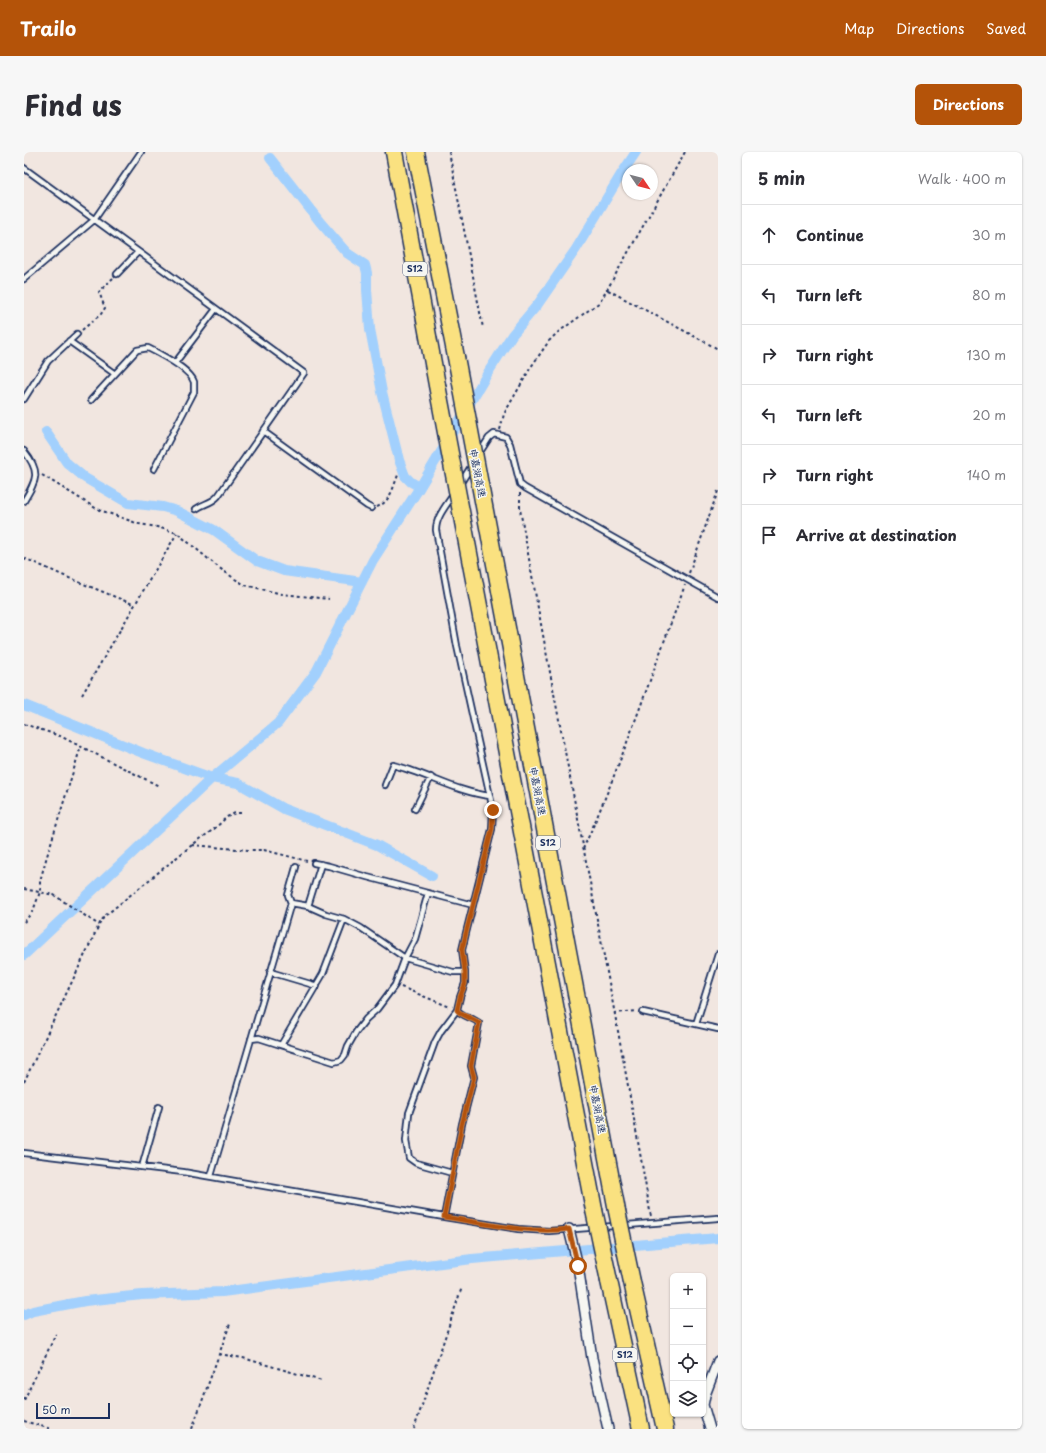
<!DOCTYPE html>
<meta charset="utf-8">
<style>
:root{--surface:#fff;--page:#f7f7f7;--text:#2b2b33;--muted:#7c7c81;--line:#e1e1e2;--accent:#b45309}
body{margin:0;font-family:"Playpen Sans","LXGW WenKai TC",sans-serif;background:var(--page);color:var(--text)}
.controls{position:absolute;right:12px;bottom:12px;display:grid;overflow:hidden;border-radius:6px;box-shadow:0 1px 3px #0004}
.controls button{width:36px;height:36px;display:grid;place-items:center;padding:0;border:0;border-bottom:1px solid var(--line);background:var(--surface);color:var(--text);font:20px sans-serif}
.compass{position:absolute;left:598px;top:12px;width:36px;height:36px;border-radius:50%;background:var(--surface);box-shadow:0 1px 3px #0004;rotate:125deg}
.scale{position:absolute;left:12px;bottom:10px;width:74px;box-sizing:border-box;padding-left:4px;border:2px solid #1b2f5e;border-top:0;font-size:11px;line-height:14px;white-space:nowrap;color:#1b2f5e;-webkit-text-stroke:3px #f6f6f2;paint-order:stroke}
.stop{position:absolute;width:12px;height:12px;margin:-9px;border:3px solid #b45309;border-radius:50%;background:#fff}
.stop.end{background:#b45309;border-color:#fff;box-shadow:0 1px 4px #0008}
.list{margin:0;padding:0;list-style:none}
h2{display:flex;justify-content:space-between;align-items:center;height:52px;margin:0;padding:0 16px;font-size:17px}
h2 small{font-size:13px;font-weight:400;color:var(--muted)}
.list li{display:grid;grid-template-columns:26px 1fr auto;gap:12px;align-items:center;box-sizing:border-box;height:60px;padding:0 16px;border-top:1px solid var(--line)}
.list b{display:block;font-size:15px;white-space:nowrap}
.list em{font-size:13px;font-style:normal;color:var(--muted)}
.icon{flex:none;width:22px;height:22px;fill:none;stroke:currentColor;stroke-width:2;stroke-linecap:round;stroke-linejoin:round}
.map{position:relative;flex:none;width:694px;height:1277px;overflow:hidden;border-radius:6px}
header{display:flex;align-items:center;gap:24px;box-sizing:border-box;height:56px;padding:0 20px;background:var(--accent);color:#fff}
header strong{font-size:19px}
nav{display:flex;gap:22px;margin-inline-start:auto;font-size:14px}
.intro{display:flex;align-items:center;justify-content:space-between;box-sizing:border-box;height:96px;padding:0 24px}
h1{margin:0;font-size:28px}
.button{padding:10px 18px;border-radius:6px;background:var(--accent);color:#fff;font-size:14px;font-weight:700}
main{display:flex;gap:24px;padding:0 24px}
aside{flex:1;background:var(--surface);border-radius:6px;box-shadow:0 1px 3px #0004}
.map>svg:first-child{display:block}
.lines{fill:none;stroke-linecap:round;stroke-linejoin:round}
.canal{stroke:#a2d0fd;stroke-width:10}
.lane-casing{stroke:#1b2f5e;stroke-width:8}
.street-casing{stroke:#1b2f5e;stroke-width:12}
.highway-casing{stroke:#1b2f5e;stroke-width:19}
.path{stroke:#1b2f5e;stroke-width:2;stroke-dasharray:3 3;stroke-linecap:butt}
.lane{stroke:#f6f6f2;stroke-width:4.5}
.street{stroke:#f6f6f2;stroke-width:9}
.highway{stroke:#fae180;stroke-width:16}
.highway-bridge-casing{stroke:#1b2f5e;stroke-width:19;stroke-linecap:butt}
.highway-bridge{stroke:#fae180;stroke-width:16}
.route{stroke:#b45309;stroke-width:5}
.labels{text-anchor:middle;stroke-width:3;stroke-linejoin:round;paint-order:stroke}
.shield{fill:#f6f6f2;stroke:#5d6b8a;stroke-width:1}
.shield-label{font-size:9px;font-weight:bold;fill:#1b2f5e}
.street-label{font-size:10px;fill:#1b2f5e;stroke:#f6f6f2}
</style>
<header>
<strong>Trailo</strong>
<nav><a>Map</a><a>Directions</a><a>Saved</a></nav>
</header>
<div class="intro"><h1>Find us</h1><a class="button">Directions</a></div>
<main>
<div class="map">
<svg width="694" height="1277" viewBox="0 0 694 1277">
<rect width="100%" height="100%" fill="#f1e6e0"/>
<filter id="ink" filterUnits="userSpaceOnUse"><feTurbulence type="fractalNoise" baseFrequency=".025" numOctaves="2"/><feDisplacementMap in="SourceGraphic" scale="8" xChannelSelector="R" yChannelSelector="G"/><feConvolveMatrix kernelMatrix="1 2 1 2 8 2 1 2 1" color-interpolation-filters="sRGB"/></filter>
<g filter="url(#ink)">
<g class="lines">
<path class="canal" d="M246 6 296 70 323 101 341 113 343 121V138L346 177 358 240 375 308 381 324 387 330 396 335
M22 280 43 311 61 326 104 351 139 355 153 359 190 378 233 409 260 419 338 430
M0 553 119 601 188 626 214 631 260 657 353 693 408 724
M0 803 188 626 254 571 292 520 349 408 396 335 465 219 488 183 514 152 552 97 596 24 612 0
M0 1163 9 1159 61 1149 118 1143 198 1140 448 1107 694 1086"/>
<defs>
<path id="lane" d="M0 16 280 221 194 344C187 352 180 351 172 357
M93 122 114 100
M0 127 70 68 117 0
M45 189 91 222
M151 211 192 157
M0 247 24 209 53 182
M67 248 113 198 124 196C136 202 166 217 170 230 170 233 170 237 170 240L130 317
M239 279 343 354 347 356
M0 299C17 320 13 327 0 349
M454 303 465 286 470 282 482 285 486 292 496 332 501 336 694 445
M436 332 448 313
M361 633 369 613C402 621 432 640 466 644
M391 657 407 625
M290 711 305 714 343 725 449 753
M267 751 284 754 302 762 320 767 337 776 381 806 429 820H441
M284 754 297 712
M246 820 293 834
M619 860 694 877
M672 872 694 802
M227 887 235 886 310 910 317 908 321 903 324 894 332 880 342 867 353 857 371 833 381 806 391 787 404 741
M257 893 299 822 320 767
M0 1001 159 1020 420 1065 494 1077 525 1079 694 1066
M118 1015 135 955
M428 1021 392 1011 385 1006 382 989 385 961 411 890 417 879 433 858
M187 1024 267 751 264 743 272 715
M420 1065 438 972 450 925 447 914 455 871C448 865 439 865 433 858L436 845 441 831V820L438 798 442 781 468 677 469 658 466 644 433 494 412 378C412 365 422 354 429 343"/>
<path id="street" d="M545 1077 554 1114 568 1206 584 1277
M686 1277 679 1253 681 1243 694 1209"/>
<path id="highway" d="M370 0 413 233
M392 0 432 205
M454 322 593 1059
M435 349 570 1058
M585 1129 617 1277
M608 1130 641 1277"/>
</defs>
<use href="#lane" class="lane-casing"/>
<use href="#street" class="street-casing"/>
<use href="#highway" class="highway-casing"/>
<path class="path" d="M425 0 459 176
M584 138 694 197
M58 178 77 162 81 156 75 140 89 126
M476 278 480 262 507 215 525 189 533 181 576 150 661 0
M18 323 73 357 115 372 133 375 153 381 194 415 211 427 221 433 258 442 305 447
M496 341V357C538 593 587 828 627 1065
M353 355C366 350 369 336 374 323
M0 406 45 426 111 453
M665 421 694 339
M58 543 153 381
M0 572 36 584 135 634
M168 693 224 698H240L283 709
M559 697C598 611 628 521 661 433
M0 737 30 743 75 773
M0 770 9 759 16 740V729L23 704 57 594
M377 835 426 855
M590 861 613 859
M0 930 77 769 82 763 168 693 190 677 203 665 211 661H217
M195 1202 219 1206 298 1229
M0 1248 32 1182
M0 1269 27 1277
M168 1277 206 1172
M390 1277 438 1135"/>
<use href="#lane" class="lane"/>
<use href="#street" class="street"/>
<use href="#highway" class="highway"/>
<defs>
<path id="highway-bridge" d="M432 205 454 322
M413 233 435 349
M570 1058 585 1129
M593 1059 608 1130"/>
</defs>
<use href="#highway-bridge" class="highway-bridge-casing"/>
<use href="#highway-bridge" class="highway-bridge"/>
</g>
</g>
<g class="lines" filter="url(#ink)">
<path class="route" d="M469 658 468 677 442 781 438 798 441 820V832L436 845 433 858C439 865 448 865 455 871L447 914 450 925 438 972 420 1065C461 1071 503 1082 545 1077L554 1114"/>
</g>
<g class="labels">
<g class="shield">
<rect x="379" y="110" width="24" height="14" rx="3"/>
<rect x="512" y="684" width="24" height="14" rx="3"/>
<rect x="589" y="1196" width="24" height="14" rx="3"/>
</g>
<g class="shield-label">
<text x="391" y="120">S12</text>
<text x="524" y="694">S12</text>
<text x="601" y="1206">S12</text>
</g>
<g class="street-label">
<text transform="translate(454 321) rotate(79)" y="4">申嘉湖高速</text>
<text transform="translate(514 639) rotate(79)" y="4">申嘉湖高速</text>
<text transform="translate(574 957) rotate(79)" y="4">申嘉湖高速</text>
</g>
</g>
</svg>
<div class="controls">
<button>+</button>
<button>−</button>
<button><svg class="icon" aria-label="locate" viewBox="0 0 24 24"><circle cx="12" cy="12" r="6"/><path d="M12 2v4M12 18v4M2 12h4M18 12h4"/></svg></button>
<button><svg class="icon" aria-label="layers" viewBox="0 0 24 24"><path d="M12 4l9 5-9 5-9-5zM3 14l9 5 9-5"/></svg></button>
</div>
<svg class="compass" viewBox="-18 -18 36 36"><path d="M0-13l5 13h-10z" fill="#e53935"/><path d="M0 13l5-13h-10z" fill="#7c7c81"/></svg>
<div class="scale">50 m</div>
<div class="stop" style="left:554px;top:1114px"></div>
<div class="stop end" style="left:469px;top:658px"></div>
</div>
<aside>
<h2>5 min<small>Walk · 400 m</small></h2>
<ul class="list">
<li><svg class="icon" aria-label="ahead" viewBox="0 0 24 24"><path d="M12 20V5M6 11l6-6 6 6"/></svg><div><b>Continue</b></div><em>30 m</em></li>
<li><svg class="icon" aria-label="left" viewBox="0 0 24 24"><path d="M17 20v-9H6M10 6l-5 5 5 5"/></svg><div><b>Turn left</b></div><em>80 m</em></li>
<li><svg class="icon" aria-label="right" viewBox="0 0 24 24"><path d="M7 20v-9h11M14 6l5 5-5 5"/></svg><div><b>Turn right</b></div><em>130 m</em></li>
<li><svg class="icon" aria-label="left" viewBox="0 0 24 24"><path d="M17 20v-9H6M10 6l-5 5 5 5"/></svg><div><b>Turn left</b></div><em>20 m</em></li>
<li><svg class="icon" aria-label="right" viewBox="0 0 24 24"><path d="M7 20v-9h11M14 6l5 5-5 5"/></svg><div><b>Turn right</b></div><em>140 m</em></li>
<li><svg class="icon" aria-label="arrive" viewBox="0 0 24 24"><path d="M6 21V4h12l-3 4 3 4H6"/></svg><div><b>Arrive at destination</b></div></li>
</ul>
</aside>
</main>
